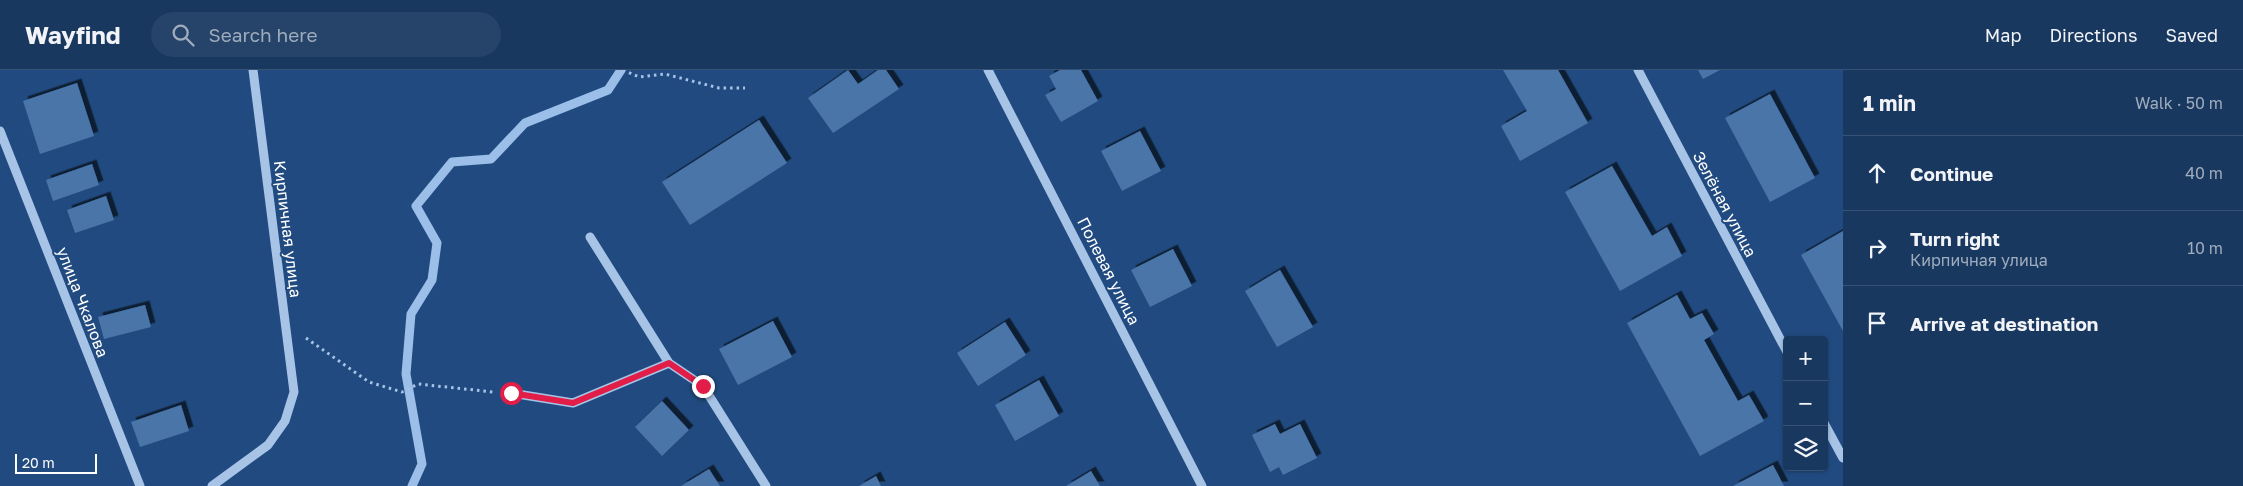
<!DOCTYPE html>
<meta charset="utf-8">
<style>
:root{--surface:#193860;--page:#264369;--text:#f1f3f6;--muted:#9facbd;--line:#375275}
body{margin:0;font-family:"Golos Text",sans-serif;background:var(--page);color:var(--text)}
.controls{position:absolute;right:15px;bottom:15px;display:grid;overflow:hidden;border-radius:5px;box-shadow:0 1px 4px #0004}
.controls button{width:45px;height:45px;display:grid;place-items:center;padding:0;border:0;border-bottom:1px solid var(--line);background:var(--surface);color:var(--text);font:25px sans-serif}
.scale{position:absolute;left:15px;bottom:12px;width:82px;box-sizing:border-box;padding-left:5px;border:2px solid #fff;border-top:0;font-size:14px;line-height:18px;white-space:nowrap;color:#fff;-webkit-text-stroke:4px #214b80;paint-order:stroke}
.stop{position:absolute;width:15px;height:15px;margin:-11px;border:4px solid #e11d48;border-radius:50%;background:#fff}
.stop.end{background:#e11d48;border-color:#fff;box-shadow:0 1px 5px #0008}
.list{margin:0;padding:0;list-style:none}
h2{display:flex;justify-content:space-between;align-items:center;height:65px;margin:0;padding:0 20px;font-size:21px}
h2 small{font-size:16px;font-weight:400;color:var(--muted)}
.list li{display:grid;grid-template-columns:32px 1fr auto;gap:15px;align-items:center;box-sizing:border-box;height:75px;padding:0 20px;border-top:1px solid var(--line)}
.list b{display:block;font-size:19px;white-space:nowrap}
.list p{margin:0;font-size:16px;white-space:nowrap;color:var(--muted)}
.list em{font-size:16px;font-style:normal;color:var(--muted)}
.icon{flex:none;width:28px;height:28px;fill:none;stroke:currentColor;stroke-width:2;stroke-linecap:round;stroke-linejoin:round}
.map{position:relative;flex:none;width:1843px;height:416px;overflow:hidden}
header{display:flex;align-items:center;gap:30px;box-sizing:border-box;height:70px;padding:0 25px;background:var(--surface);border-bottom:1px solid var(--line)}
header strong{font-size:24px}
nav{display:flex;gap:28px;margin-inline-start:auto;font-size:18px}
.search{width:350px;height:45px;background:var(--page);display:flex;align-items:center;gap:12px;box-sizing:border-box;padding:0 18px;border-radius:28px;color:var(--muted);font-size:19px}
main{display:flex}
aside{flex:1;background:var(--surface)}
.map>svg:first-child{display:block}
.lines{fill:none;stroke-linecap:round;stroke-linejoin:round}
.stream{stroke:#9bbfe9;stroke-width:9}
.building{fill:#4a74a9;filter:url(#shadow)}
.path{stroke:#a7c4e7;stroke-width:3;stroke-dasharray:2.5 4;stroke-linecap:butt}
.minor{stroke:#a7c4e7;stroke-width:9}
.route{stroke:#e11d48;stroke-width:6}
.labels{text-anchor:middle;stroke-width:4;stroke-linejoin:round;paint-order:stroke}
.street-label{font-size:16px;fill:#fff;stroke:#214b80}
</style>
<header>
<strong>Wayfind</strong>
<div class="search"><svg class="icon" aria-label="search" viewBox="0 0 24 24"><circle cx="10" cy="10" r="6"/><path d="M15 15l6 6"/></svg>Search here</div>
<nav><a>Map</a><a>Directions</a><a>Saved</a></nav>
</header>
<main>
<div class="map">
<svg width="1843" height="416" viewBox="0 0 1843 416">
<defs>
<filter id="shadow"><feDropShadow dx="4.5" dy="-4.5" stdDeviation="0" flood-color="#0009"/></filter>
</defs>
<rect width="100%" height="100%" fill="#214b80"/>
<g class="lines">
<path class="stream" d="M412 416 422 394 406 304 411 244 432 210 437 173 416 136 452 92 491 89 525 53 608 20 621 0"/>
</g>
<path class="building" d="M848 0 858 14 878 0H886L899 19 833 63 808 28Z
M1060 0H1081L1098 31 1061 52 1045 25 1056 19 1049 6Z
M1503 0H1558L1588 53 1520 91 1501 56 1527 41Z
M1698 0H1720L1703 9Z
M77 13 94 66 40 84 23 31Z
M1770 24 1815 108 1770 132 1725 48Z
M759 50 787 93 690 155 662 112Z
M1140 61 1161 101 1122 121 1101 81Z
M92 94 99 115 53 131 46 110Z
M1612 96 1652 166 1667 157 1682 186 1620 221 1565 122Z
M106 126 114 150 75 163 67 140Z
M1843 161V261L1801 185Z
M1173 179 1192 216 1150 237 1131 200Z
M1280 200 1313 257 1277 277 1245 221Z
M1677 225 1690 249 1702 243 1714 264 1704 270 1738 331 1749 325 1764 351 1700 386 1627 253Z
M145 235 151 257 104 269 98 247Z
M773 251 792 287 738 315 719 279Z
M1005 252 1026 285 978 316 957 283Z
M1039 310 1059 346 1015 371 995 335Z
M662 331 689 360 662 386 635 357Z
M181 335 189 361 140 377 131 352Z
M1275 354 1280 364 1300 354 1317 388 1283 405 1279 397 1270 402 1252 365Z
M1773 395 1784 416H1733Z
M709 399 720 416H681Z
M1091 401 1100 416H1066Z
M876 406 881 416H859Z"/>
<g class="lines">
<path class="path" d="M623 0 639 7 665 4 719 18H745
M306 268 369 312 402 322 418 314 493 322"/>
<path class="minor" d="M988 0 1202 416
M1638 0 1787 282
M0 61 140 416
M590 167 669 293 703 316 766 416
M511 323 573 333 669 293
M1824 353 1843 388
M212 416 268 375 285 351 294 322 253 0"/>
</g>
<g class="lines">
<path class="route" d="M511 323 573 333 669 293 703 316"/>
</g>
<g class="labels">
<g class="street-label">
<text transform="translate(1725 134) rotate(62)" y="6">Зелёная улица</text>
<text transform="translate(288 159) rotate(83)" y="6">Кирпичная улица</text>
<text transform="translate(1109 201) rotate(63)" y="6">Полевая улица</text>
<text transform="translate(83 232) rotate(69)" y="6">улица Чкалова</text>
</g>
</g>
</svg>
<div class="controls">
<button>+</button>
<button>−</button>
<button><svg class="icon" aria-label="layers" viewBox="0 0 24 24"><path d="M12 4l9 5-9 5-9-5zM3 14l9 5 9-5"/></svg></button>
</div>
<div class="scale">20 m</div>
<div class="stop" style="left:511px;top:323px"></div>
<div class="stop end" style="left:703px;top:316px"></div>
</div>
<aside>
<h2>1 min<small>Walk · 50 m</small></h2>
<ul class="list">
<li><svg class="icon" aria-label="ahead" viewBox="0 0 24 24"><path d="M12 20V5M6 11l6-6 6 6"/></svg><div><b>Continue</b></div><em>40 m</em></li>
<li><svg class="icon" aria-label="right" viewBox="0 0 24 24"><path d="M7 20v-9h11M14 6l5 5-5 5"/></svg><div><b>Turn right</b><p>Кирпичная улица</p></div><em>10 m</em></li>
<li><svg class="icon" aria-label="arrive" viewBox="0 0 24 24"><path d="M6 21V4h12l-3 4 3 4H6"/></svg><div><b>Arrive at destination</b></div></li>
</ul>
</aside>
</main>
